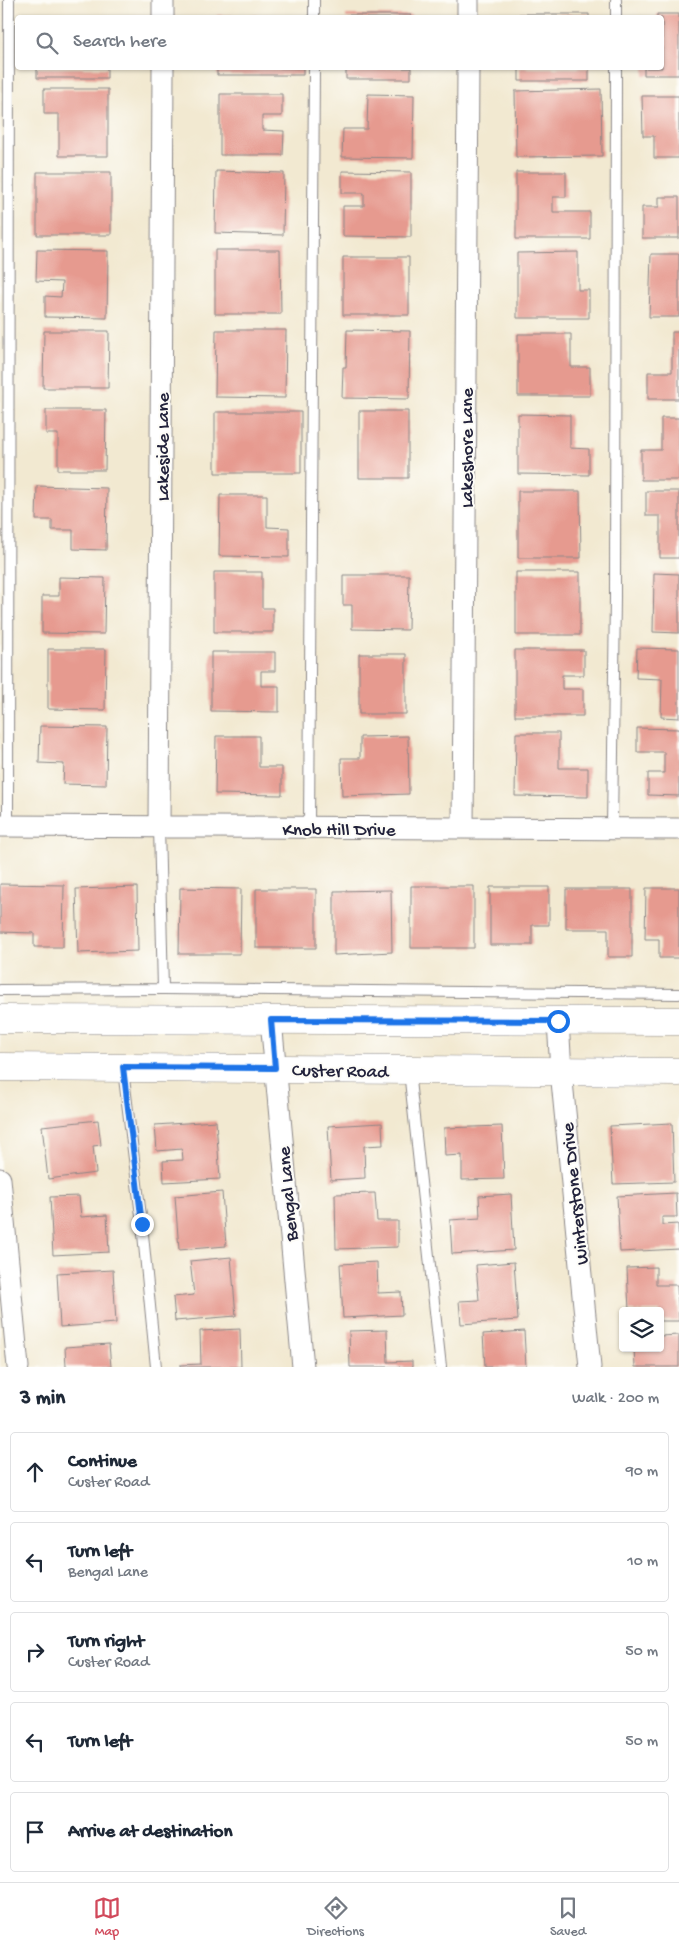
<!DOCTYPE html>
<meta charset="utf-8">
<style>
:root{--surface:#fff;--page:#f2f2f3;--text:#1f2937;--muted:#747a83;--line:#e0e1e3;--accent:#d1495b}
body{margin:0;font-family:"Gochi Hand",sans-serif;background:var(--page);color:var(--text)}
.controls{position:absolute;right:15px;bottom:15px;display:grid;overflow:hidden;border-radius:5px;box-shadow:0 1px 4px #0004}
.controls button{width:45px;height:45px;display:grid;place-items:center;padding:0;border:0;border-bottom:1px solid var(--line);background:var(--surface);color:var(--text);font:25px sans-serif}
.stop{position:absolute;width:15px;height:15px;margin:-11px;border:4px solid #1a73e8;border-radius:50%;background:#fff}
.stop.end{background:#1a73e8;border-color:#fff;box-shadow:0 1px 5px #0008}
.list{margin:0;padding:0;list-style:none}
h2{display:flex;justify-content:space-between;align-items:center;height:65px;margin:0;padding:0 20px;font-size:21px}
h2 small{font-size:16px;font-weight:400;color:var(--muted)}
.list li{display:grid;grid-template-columns:32px 1fr auto;gap:15px;align-items:center;box-sizing:border-box;height:80px;margin:0 10px 10px;padding:0 10px;border:1px solid var(--line);border-radius:5px}
.list b{display:block;font-size:19px;white-space:nowrap}
.list p{margin:0;font-size:16px;white-space:nowrap;color:var(--muted)}
.list em{font-size:16px;font-style:normal;color:var(--muted)}
.icon{flex:none;width:28px;height:28px;fill:none;stroke:currentColor;stroke-width:2;stroke-linecap:round;stroke-linejoin:round}
.map{position:relative;flex:none;width:679px;height:1367px;overflow:hidden}
.search{position:absolute;background:var(--surface);box-shadow:0 1px 4px #0004;left:15px;right:15px;top:15px;height:55px;display:flex;align-items:center;gap:12px;box-sizing:border-box;padding:0 18px;border-radius:5px;color:var(--muted);font-size:19px}
.sheet{height:515px;background:var(--surface)}
nav{display:flex;justify-content:space-around;align-items:center;box-sizing:border-box;height:70px;border-top:1px solid var(--line);background:var(--surface);font-size:14px;color:var(--muted)}
nav a{display:grid;justify-items:center;gap:2px}
nav .on{color:var(--accent)}
.map>svg:first-child{display:block}
.building{fill:#e69a8f}
.lines{fill:none;stroke-linecap:round;stroke-linejoin:round}
.service-casing{stroke:#8a8686;stroke-width:12}
.minor-casing{stroke:#8a8686;stroke-width:23}
.primary-casing{stroke:#8a8686;stroke-width:29}
.service{stroke:#fff;stroke-width:10}
.minor{stroke:#fff;stroke-width:21}
.primary{stroke:#fff;stroke-width:28}
.route{stroke:#1a73e8;stroke-width:6}
.labels{text-anchor:middle;stroke-width:4;stroke-linejoin:round;paint-order:stroke}
.street-label{font-size:19px;fill:#22223b;stroke:#fdfcf7}
</style>
<div class="map">
<svg width="679" height="1367" viewBox="0 0 679 1367">
<rect width="100%" height="100%" fill="#fdfcf7"/>
<filter id="ink" filterUnits="userSpaceOnUse"><feTurbulence type="fractalNoise" baseFrequency=".02" numOctaves="2"/><feDisplacementMap in="SourceGraphic" scale="10" xChannelSelector="R" yChannelSelector="G"/><feConvolveMatrix kernelMatrix="1 2 1 2 8 2 1 2 1" color-interpolation-filters="sRGB"/></filter>
<filter id="wash" filterUnits="userSpaceOnUse"><feTurbulence type="fractalNoise" baseFrequency=".0096" numOctaves="4" result="noise"/><feDisplacementMap in="SourceGraphic" scale="20" xChannelSelector="R" yChannelSelector="G"/><feGaussianBlur stdDeviation="1.12" result="paint"/><feColorMatrix in="noise" values="0 0 0 0 0 0 0 0 0 0 0 0 0 0 0 0 0 1.4 0 .05"/><feComposite in="paint" operator="in"/></filter>
<g filter="url(#wash)">
<rect width="100%" height="100%" fill="#f2e9d1"/>
<g id="blocks">
<path class="building" d="M519 14H589V18H519Z
M657 14H679V75H644V68H662V18H657Z
M217 15H266V18H217Z
M346 15H411V18H346Z
M37 68H107V78H37Z
M217 68H303V75H217Z
M346 68H411V79H346Z
M519 68H589V81H519Z
M44 89H108V156H59V114H44Z
M601 89 602 156 516 157 515 91Z
M220 94H282V116H262V130L284 131 283 155H220Z
M368 94 414 95 413 158 342 157 343 129H367Z
M642 96H679V158H654V136H643Z
M216 171 284 173 283 235 215 233Z
M342 171 411 172V237L343 236V206H364V193H342Z
M37 172H111V235H37Z
M516 172H566V197H553V212H590V239H516Z
M659 197H679V238H642V207H659Z
M37 250 108 251 107 318 45 317V296L61 297 62 282 36 281Z
M215 250H280L281 314H215Z
M578 252V290H589V318H517V253Z
M651 254H679V317H649Z
M343 257H409V315H343Z
M216 330H286L285 398 215 397Z
M347 330 410 331 409 399 342 398 343 367H346Z
M44 331H109L108 388H43Z
M672 332H679V399H648V372H672Z
M518 334H571V367H590V396H518Z
M46 410H106L105 470H58V434H46Z
M359 411H408V478H359Z
M215 412H301V473H215Z
M518 414 570 415V448L589 449V475L518 474Z
M661 418H679V480H641V450H661Z
M37 486 107 488 106 550 73 549V530H52V520H36Z
M518 491H580L581 558H518Z
M646 491H679V558H660V516H646Z
M220 495H267V527L289 528V557L219 556Z
M214 572H262V608H273V632H214Z
M516 572H580V635H516Z
M654 573 679 574V633L653 632Z
M343 575H409L408 630 352 629V605H343Z
M59 577 105 578 104 634 42 633V596H59Z
M637 648 679 649V718L661 717 662 679 636 678Z
M48 649H106L105 710 48 709Z
M515 650H584V675H562V689H583V716H515Z
M211 652H275V671H261V686H279V712L211 711Z
M359 654H406V714H359Z
M40 726 107 727 106 785 63 784 64 764 39 763Z
M637 728 679 729V796L648 795V773H664V752H637Z
M516 733H559V768H588V797L515 796Z
M216 736H259V767H282V795L215 794Z
M408 736 409 794 342 796 341 758H360V737Z
M0 884 64 885 63 947H34V933L0 932Z
M411 886H474V948H411Z
M137 887 138 951 78 953 76 889Z
M490 887H549V925H532V945H490Z
M180 888 241 889 240 954H179Z
M646 888H679V958H659V939H645Z
M256 889H316V948H256Z
M566 889H632V957H608V929H566Z
M391 890 392 952 334 955V891Z
M98 1120 101 1145 93 1146 96 1173 48 1179 42 1126Z
M216 1121 220 1179 164 1182 163 1161 183 1160 182 1149 157 1151 155 1125Z
M382 1123 383 1145 364 1146 365 1178 331 1180 328 1126Z
M672 1123 674 1182 613 1184 610 1126Z
M502 1126 504 1179 462 1180V1155L445 1156 444 1128Z
M222 1192 226 1246 179 1250 175 1196Z
M375 1193 377 1221H398V1247L336 1249 335 1194Z
M676 1193 677 1217H662V1225L678 1224 679 1249 620 1252 617 1196Z
M511 1194 514 1250 452 1254 450 1220 480 1218 479 1196Z
M79 1196 81 1217 107 1215 109 1252 53 1255 50 1197Z
M231 1257 236 1316 175 1321 173 1297 194 1295 190 1261Z
M377 1262 378 1293 401 1292 402 1315 343 1318 340 1264Z
M514 1262 518 1320 461 1324 459 1301 479 1300 476 1265Z
M656 1267V1285H677L679 1321H660V1311H629L627 1268Z
M113 1270 116 1323 60 1327 57 1273Z
M240 1329 241 1367H180V1365L201 1364 200 1331Z
M387 1330 388 1362 412 1361V1367H350L349 1331Z
M524 1331 526 1367H485L483 1334Z
M679 1335V1367H635L634 1348H660V1336Z
M109 1344 111 1367H66L65 1347Z"/>
</g>
</g>
<g filter="url(#ink)">
<use href="#blocks" fill-opacity="0" stroke="#8a8686" stroke-width="1"/>
<g class="lines">
<defs>
<path id="service" d="M314 18V0
M616 18V0
M8 826 9 0
M159 827 163 989
M309 828 314 68
M612 829 615 597 616 68
M0 990 163 989 679 994
M123 1070 142 1224 156 1367
M409 1071 441 1367"/>
<path id="minor" d="M163 18V0
M468 18V0
M0 826 679 829
M159 827 163 68
M463 828 468 68
M271 1020 303 1367
M558 1021 561 1071 590 1367
M0 1179 18 1367"/>
<path id="primary" d="M0 1019 679 1021
M0 1067 679 1072"/>
</defs>
<use href="#service" class="service-casing"/>
<use href="#minor" class="minor-casing"/>
<use href="#primary" class="primary-casing"/>
<use href="#service" class="service"/>
<use href="#minor" class="minor"/>
<use href="#primary" class="primary"/>
</g>
</g>
<g class="lines" filter="url(#ink)">
<path class="route" d="M142 1224 123 1067 275 1068 271 1020 558 1021"/>
</g>
<g class="labels">
<g class="street-label">
<text transform="translate(161 447) rotate(-90)" y="7">Lakeside Lane</text>
<text transform="translate(465 448) rotate(-90)" y="7">Lakeshore Lane</text>
<text x="339" y="835">Knob Hill Drive</text>
<text transform="translate(340 1069) rotate(1)" y="7">Custer Road</text>
<text transform="translate(286 1194) rotate(-95)" y="7">Bengal Lane</text>
<text transform="translate(573 1194) rotate(-96)" y="7">Winterstone Drive</text>
</g>
</g>
</svg>
<div class="controls">
<button><svg class="icon" aria-label="layers" viewBox="0 0 24 24"><path d="M12 4l9 5-9 5-9-5zM3 14l9 5 9-5"/></svg></button>
</div>
<div class="stop" style="left:558px;top:1021px"></div>
<div class="stop end" style="left:142px;top:1224px"></div>
<div class="search"><svg class="icon" aria-label="search" viewBox="0 0 24 24"><circle cx="10" cy="10" r="6"/><path d="M15 15l6 6"/></svg>Search here</div>
</div>
<section class="sheet">
<h2>3 min<small>Walk · 200 m</small></h2>
<ul class="list">
<li><svg class="icon" aria-label="ahead" viewBox="0 0 24 24"><path d="M12 20V5M6 11l6-6 6 6"/></svg><div><b>Continue</b><p>Custer Road</p></div><em>90 m</em></li>
<li><svg class="icon" aria-label="left" viewBox="0 0 24 24"><path d="M17 20v-9H6M10 6l-5 5 5 5"/></svg><div><b>Turn left</b><p>Bengal Lane</p></div><em>10 m</em></li>
<li><svg class="icon" aria-label="right" viewBox="0 0 24 24"><path d="M7 20v-9h11M14 6l5 5-5 5"/></svg><div><b>Turn right</b><p>Custer Road</p></div><em>50 m</em></li>
<li><svg class="icon" aria-label="left" viewBox="0 0 24 24"><path d="M17 20v-9H6M10 6l-5 5 5 5"/></svg><div><b>Turn left</b></div><em>50 m</em></li>
<li><svg class="icon" aria-label="arrive" viewBox="0 0 24 24"><path d="M6 21V4h12l-3 4 3 4H6"/></svg><div><b>Arrive at destination</b></div></li>
</ul>
</section>
<nav>
<a class="on"><svg class="icon" aria-label="map" viewBox="0 0 24 24"><path d="M3 6l6-2 6 2 6-2v14l-6 2-6-2-6 2zM9 4v14M15 6v14"/></svg>Map</a>
<a><svg class="icon" aria-label="directions" viewBox="0 0 24 24"><path d="M12 3l9 9-9 9-9-9zM9 14v-3h6M13 9l2 2-2 2"/></svg>Directions</a>
<a><svg class="icon" aria-label="saved" viewBox="0 0 24 24"><path d="M7 4h10v16l-5-4-5 4z"/></svg>Saved</a>
</nav>
